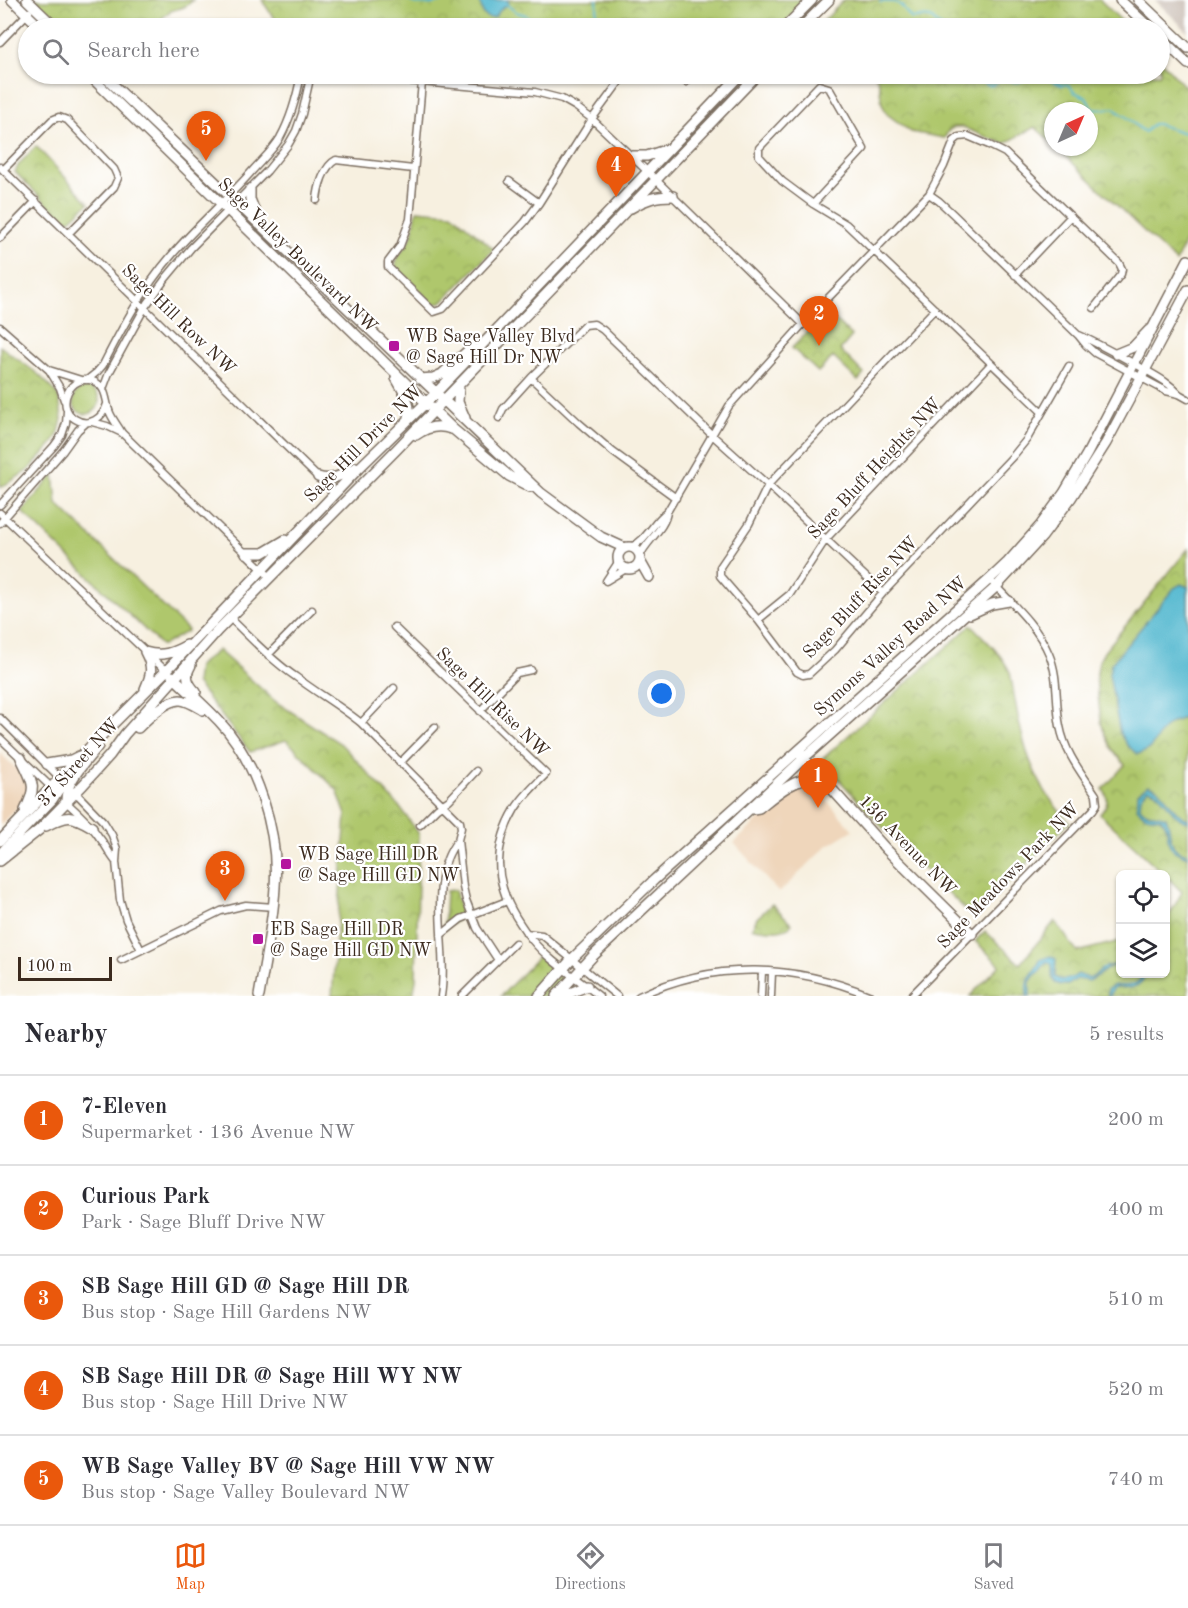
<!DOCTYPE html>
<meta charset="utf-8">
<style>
:root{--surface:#fff;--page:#f7f7f7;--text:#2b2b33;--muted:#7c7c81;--line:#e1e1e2;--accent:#ea580c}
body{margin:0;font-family:"Old Standard TT",serif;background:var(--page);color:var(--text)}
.controls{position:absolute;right:18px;bottom:18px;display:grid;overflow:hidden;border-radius:9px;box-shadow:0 2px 4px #0004}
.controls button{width:54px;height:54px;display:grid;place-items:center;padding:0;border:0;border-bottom:2px solid var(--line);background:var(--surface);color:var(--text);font:30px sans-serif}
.compass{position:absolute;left:1044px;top:102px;width:54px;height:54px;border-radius:50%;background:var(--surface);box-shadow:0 2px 4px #0004;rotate:44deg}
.scale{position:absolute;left:18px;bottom:15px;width:94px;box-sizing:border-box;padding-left:6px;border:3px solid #3b2a1e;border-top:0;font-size:16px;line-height:21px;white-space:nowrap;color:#3b2a1e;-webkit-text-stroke:4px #fff;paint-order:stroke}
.you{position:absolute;left:662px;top:694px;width:21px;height:21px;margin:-15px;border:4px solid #fff;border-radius:50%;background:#1a73e8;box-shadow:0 0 0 9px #1a73e833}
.badge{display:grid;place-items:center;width:39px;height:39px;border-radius:50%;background:var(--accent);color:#fff;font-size:20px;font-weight:700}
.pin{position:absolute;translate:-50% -50px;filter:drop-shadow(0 2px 3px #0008)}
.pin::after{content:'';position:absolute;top:32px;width:21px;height:18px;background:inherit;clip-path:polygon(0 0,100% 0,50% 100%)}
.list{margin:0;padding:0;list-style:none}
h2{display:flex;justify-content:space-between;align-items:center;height:78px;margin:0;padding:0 24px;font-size:26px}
h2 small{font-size:20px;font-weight:400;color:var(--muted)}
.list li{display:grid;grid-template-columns:39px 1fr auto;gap:18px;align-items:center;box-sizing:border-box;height:90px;padding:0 24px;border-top:2px solid var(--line)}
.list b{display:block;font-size:22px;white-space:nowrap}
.list p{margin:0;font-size:20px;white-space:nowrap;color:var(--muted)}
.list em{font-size:20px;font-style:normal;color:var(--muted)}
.icon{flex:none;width:33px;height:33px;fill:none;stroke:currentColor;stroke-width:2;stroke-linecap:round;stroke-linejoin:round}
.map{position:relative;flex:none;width:1188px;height:996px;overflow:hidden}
.search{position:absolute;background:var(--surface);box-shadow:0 2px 4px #0004;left:18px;right:18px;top:18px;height:66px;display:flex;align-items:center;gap:15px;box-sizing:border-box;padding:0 21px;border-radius:33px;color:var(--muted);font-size:22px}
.sheet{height:528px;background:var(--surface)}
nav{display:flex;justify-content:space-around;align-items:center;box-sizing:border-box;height:84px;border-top:2px solid var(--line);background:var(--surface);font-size:16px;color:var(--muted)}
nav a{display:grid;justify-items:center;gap:3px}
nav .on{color:var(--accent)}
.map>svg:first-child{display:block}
.built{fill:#efd6bb}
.industrial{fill:#cdc2b9}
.grass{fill:#afc76c;stroke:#757845;stroke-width:1.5}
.park{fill:url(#park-crowns);stroke:#757845;stroke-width:1.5}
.water{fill:#51b7cf;stroke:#467076;stroke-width:1.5}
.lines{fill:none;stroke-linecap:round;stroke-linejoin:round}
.stream{stroke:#51b7cf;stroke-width:2}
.street-casing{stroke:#7d6f62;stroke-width:9}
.secondary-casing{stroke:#7d6f62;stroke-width:12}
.street{stroke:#fff;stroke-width:6}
.secondary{stroke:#fff;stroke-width:9}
.poi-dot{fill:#b5179e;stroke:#fff;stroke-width:2}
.labels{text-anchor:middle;stroke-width:4.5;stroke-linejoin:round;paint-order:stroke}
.street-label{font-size:18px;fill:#3b2a1e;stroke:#fff}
.poi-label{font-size:18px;fill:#3b2a1e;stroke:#fff;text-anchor:start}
</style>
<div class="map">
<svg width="1188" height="996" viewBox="0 0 1188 996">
<defs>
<pattern id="park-crowns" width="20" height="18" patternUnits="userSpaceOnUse" patternTransform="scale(1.5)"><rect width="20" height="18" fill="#afc76c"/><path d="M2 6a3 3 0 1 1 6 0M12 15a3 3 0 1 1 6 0" fill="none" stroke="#97ab5d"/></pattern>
</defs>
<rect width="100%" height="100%" fill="#fff"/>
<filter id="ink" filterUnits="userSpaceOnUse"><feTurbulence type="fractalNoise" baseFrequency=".0167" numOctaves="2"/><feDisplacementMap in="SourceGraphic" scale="12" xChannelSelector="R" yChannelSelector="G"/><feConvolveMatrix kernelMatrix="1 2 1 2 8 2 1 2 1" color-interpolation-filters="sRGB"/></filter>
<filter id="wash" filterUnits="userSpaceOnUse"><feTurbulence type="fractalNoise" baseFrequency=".008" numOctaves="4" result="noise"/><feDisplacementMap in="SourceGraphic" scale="24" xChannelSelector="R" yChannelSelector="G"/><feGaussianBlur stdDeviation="1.35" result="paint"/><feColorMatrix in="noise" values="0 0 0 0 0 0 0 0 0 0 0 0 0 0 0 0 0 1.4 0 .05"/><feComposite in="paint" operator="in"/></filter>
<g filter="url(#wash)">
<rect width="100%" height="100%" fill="#f7f0e0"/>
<path class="built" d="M0 753 24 776 29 787 27 797 0 825Z
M812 784 853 830 827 846 779 893 734 843 795 786Z"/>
<path class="industrial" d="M1155 0H1188V32Z"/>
<path class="grass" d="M73 401a13 13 0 1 1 26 0a13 13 0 1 1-26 0Z
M54 474 57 504 188 630 186 632 162 646 22 512Z"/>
<path class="park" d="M32 0H193C183 10 181 7 171 11 163 15 159 24 152 28H61Z
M262 0H808L780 28H680L666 22 628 15 622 16 606 28H298L277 23Z
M844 0H1100L1129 28H817Z
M1160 60 1188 90V235L1176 262 1056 147H1089V111H1053V144L1035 127 1004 144 962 127C953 126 947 129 945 138H944L911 132 887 114 882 104 879 83 875 74H1160Z
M36 146 89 203 70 220 61 218 15 172 19 164Z
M417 210 452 213 494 249 442 302 434 304 432 303 396 268C394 257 406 248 410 239 414 229 415 220 417 210Z
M827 312 852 336 840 350 864 374 858 381 833 357 818 372 792 348Z
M0 346 38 374 55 391 59 397 62 419 59 432 53 443 29 470 0 488Z
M1188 549V996H970L1000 965 975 941 985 931 1020 964 1055 921 1077 952 1120 941V974H1166V921L1182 892 1166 876V874H1164L1100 814C1107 806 1110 799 1103 789L1125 765 1112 749 1103 729 1101 721 1096 679 1099 661 1104 652Z
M971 625C985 639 1001 653 1010 672 1021 733 1025 776 1070 823L1066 825 977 914 971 915 887 832 821 760Z
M218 650 276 702 341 744 398 805 419 834 416 980 413 996H332L346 815 337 790 286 740 250 752 196 683 198 666Z
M455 890 462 916 444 930 446 891Z
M772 904 792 924C783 934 765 929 752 928L757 918Z
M539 956 578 993 573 996H501Z"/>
<path class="water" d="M479 0H508L509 4 502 8 494 18H488L483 14Z
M1181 584 1188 587V716C1182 719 1175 721 1169 724 1155 734 1156 751 1137 754L1127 745 1120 734 1109 674 1111 664 1174 588Z
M1148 785C1167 788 1170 813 1188 819V822C1169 818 1167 793 1148 789L1141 797 1140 807C1148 817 1156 812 1166 817 1174 833 1164 849 1188 854V857C1156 847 1176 835 1161 818 1147 816 1147 819 1137 808L1138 793Z
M1050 956 1056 959 1055 977C1063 983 1071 979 1078 974L1088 978 1094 976 1102 968 1120 963V965L1110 967 1096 977 1089 981 1077 979 1068 985H1062L1055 983 1052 977V965L1049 962H1046L1039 972 1034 976 1030 982V996H1027C1027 992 1026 988 1027 985 1029 975 1037 969 1040 960Z
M1139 974H1143L1145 975C1142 988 1127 990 1116 987L1113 989 1110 996H1108V989L1114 985C1124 986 1135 987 1141 978Z"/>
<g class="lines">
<path class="stream" d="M408 0C420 8 435 4 449 0
M880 2C903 0 900 6 912 19L921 17 931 18 942 28
M506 4 516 12 526 15 534 25 540 28
M586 28C596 23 598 11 597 0
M975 74C979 79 987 89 995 84 998 82 999 79 1002 77 1008 78 1011 82 1016 82 1022 82 1029 76 1035 74
M1047 74 1048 79 1062 85 1065 84 1070 86 1074 92 1086 97 1091 107C1099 112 1106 108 1114 108 1118 113 1123 114 1128 118 1134 123 1138 128 1145 132L1153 124H1157L1188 134"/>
</g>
</g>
<g filter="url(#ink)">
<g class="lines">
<defs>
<path id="street" d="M0 42 29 12
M305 74H330L535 92 562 99 576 107 592 119 648 172 803 324
M675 74 686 82
M422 82 410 219 400 246 388 262V267L434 312 443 309 525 222 539 203 592 119 625 74
M0 167 335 494
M3 170 52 120 59 117 67 120 114 169 118 178 114 187 69 233
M509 181 539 203
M929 194 939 201 953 214 1078 335 1086 345 1095 353 1166 391 1179 394 1188 399
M317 200C318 187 324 166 336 160L413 169
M813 204 864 149 829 88 819 85 759 148V156L782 181 813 204 846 224 1042 412
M0 238 36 201
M1015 275 1071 216
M935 309 768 485 749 524 720 567V576L758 620 797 672 803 675 809 674 835 650 883 593 1014 455 1027 439 1069 366
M0 327 49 370 60 388 64 400
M1079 335C1099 344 1118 355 1137 365 1152 374 1168 381 1179 394
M49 370 81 380
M87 380 97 372 103 365C123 326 142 290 171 256 196 226 227 200 253 170 262 160 273 150 280 138 291 118 297 96 301 74
M103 389 109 373 145 307 166 278 191 248 267 171 288 145 296 131 302 114 311 74
M107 404C103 418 89 428 75 419 54 406 71 373 93 381 108 387 105 401 110 413 113 420 118 426 122 433L270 577
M499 418 503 409 531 378
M92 422 107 426 122 433
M676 498 613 452 579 423 531 378 585 325 594 324 603 330 711 434 768 485 883 593
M0 505 54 446 62 435 66 423 67 411
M0 513 166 671
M0 523 63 451 78 430 86 423
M631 547C647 540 653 522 667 512
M640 556C646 541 665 529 667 512L729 406 803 324 929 194 944 166 954 141 959 137 968 136 989 145 1005 153 1119 263 1122 269 1121 274 1094 308
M619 561 606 581 626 569
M230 618C251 638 272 661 296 677 317 693 340 706 361 723L460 822 461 828 458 840 463 887 466 900 477 928 498 960
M758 620 790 594 826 539 991 364
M394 627 546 774C535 785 523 796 515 809 493 846 494 881 516 917 521 925 526 933 532 940 550 962 577 978 599 996
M268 655 312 610
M480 711 517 673 531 670
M0 718 62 780
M361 723 394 688
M0 738 53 789
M400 763 435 727
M74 791 104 822 112 835 117 849 116 862 120 900 126 920 141 950
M65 801C77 812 90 823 99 837 106 845 109 854 116 862
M420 825 437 808 449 800 476 771
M526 933 542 935 617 996
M441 935 461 919 507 901
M121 960 221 911 246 905 274 907
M441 996C449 948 425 880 458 840
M462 996 515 943
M639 996C715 960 795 964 871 996
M761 996 762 971
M771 996 772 972
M911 996 1093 810 1097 804 1096 795C1081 772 1065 753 1060 726 1055 702 1059 677 1049 654 1037 625 1010 602 989 579"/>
<path id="secondary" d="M12 0 41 28
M27 0 56 28
M1120 0 1150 28
M1138 0 1188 48
M784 28 812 0
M801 28 829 0
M1160 37 1188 64
M88 74 453 429 509 476 530 487
M102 74 541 493 601 537 625 548
M631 156H647L668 149
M250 189V199L259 222
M631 208C646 199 655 196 673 196
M1116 354 1133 347 1149 330
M396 378C404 392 411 402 409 418
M420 379 433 378 442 374 472 347
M459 385 458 402 465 418
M416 435C427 427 438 424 451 429
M318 477C333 482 343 474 356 467
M618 558a11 11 0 1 1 22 0a11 11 0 1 1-22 0Z
M246 553H263L285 540
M640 561 649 577
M970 614 992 604 1009 601
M145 652C162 657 173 653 187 645
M191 665C184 676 188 684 196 692
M172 676C188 691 204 705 219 721 257 761 279 832 275 887 273 923 265 960 259 996
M145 689C152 673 153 667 145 652
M138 728C147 719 166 700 180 700 187 700 196 706 203 710
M801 755 886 849 972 934
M21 758C32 782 38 785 25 810
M47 764 71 760 79 756
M66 802C65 781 86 762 98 746
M753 809 759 808C780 791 792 780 820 776
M46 826C67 815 71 814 92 827
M0 841 84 753 166 671 359 468 435 394 741 74
M0 854 52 800 59 789 61 778
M0 861 39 830 83 785 110 755 125 734 218 630 396 450 758 74
M539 996 571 960 654 880 991 578 1008 562 1040 526 1064 493 1087 454 1188 260
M556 996 594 955 804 758 996 587 1042 537 1071 498 1106 443 1188 290
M563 996 587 986"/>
</defs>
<use href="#street" class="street-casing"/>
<use href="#secondary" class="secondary-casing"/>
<use href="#street" class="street"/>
<use href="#secondary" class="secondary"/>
</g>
</g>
<g class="poi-dot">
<rect x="388" y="340" width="12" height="12" rx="3"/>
<rect x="280" y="858" width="12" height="12" rx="3"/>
<rect x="252" y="933" width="12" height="12" rx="3"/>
</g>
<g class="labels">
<g class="street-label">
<text transform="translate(298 255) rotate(44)" y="6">Sage Valley Boulevard NW</text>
<text transform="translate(179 319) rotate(44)" y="6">Sage Hill Row NW</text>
<text transform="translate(363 443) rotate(-45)" y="6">Sage Hill Drive NW</text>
<text transform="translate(874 468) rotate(-47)" y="6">Sage Bluff Heights NW</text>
<text transform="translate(860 597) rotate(-47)" y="6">Sage Bluff Rise NW</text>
<text transform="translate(890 646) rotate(-42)" y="6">Symons Valley Road NW</text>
<text transform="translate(493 702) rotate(44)" y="6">Sage Hill Rise NW</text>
<text transform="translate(78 762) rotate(-48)" y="6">37 Street NW</text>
<text transform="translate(908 845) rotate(46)" y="6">136 Avenue NW</text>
<text transform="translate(1008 875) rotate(-46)" y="6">Sage Meadows Park NW</text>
</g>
<g class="poi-label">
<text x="406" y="342">WB Sage Valley Blvd<tspan x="406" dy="21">@ Sage Hill Dr NW</tspan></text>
<text x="298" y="860">WB Sage Hill DR<tspan x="298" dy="21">@ Sage Hill GD NW</tspan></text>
<text x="270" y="935">EB Sage Hill DR<tspan x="270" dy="21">@ Sage Hill GD NW</tspan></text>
</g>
</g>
</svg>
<div class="controls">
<button><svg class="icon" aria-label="locate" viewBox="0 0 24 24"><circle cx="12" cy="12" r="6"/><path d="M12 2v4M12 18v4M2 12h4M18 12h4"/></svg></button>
<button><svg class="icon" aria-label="layers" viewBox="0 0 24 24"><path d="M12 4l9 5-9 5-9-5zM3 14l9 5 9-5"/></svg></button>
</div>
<svg class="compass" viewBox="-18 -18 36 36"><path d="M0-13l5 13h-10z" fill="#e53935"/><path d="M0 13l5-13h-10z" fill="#7c7c81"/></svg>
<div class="scale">100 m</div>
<div class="you"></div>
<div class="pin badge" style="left:818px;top:808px">1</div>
<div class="pin badge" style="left:819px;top:346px">2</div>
<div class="pin badge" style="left:225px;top:901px">3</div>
<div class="pin badge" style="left:616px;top:197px">4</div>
<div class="pin badge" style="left:206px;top:161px">5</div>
<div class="search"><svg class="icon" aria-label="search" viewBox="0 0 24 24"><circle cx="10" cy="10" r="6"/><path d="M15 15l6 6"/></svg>Search here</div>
</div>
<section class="sheet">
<h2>Nearby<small>5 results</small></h2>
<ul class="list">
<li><span class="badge">1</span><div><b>7-Eleven</b><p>Supermarket · 136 Avenue NW</p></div><em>200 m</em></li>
<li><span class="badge">2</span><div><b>Curious Park</b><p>Park · Sage Bluff Drive NW</p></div><em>400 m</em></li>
<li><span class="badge">3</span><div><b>SB Sage Hill GD @ Sage Hill DR</b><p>Bus stop · Sage Hill Gardens NW</p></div><em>510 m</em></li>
<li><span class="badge">4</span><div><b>SB Sage Hill DR @ Sage Hill WY NW</b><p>Bus stop · Sage Hill Drive NW</p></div><em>520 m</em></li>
<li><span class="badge">5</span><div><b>WB Sage Valley BV @ Sage Hill VW NW</b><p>Bus stop · Sage Valley Boulevard NW</p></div><em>740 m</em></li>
</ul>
</section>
<nav>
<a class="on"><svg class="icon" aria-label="map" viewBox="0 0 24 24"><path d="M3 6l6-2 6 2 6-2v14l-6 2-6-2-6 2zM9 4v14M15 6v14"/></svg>Map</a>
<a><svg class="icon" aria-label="directions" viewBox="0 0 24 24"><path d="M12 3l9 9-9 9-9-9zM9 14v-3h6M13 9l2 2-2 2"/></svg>Directions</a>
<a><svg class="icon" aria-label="saved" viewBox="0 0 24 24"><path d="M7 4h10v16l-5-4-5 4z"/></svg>Saved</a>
</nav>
